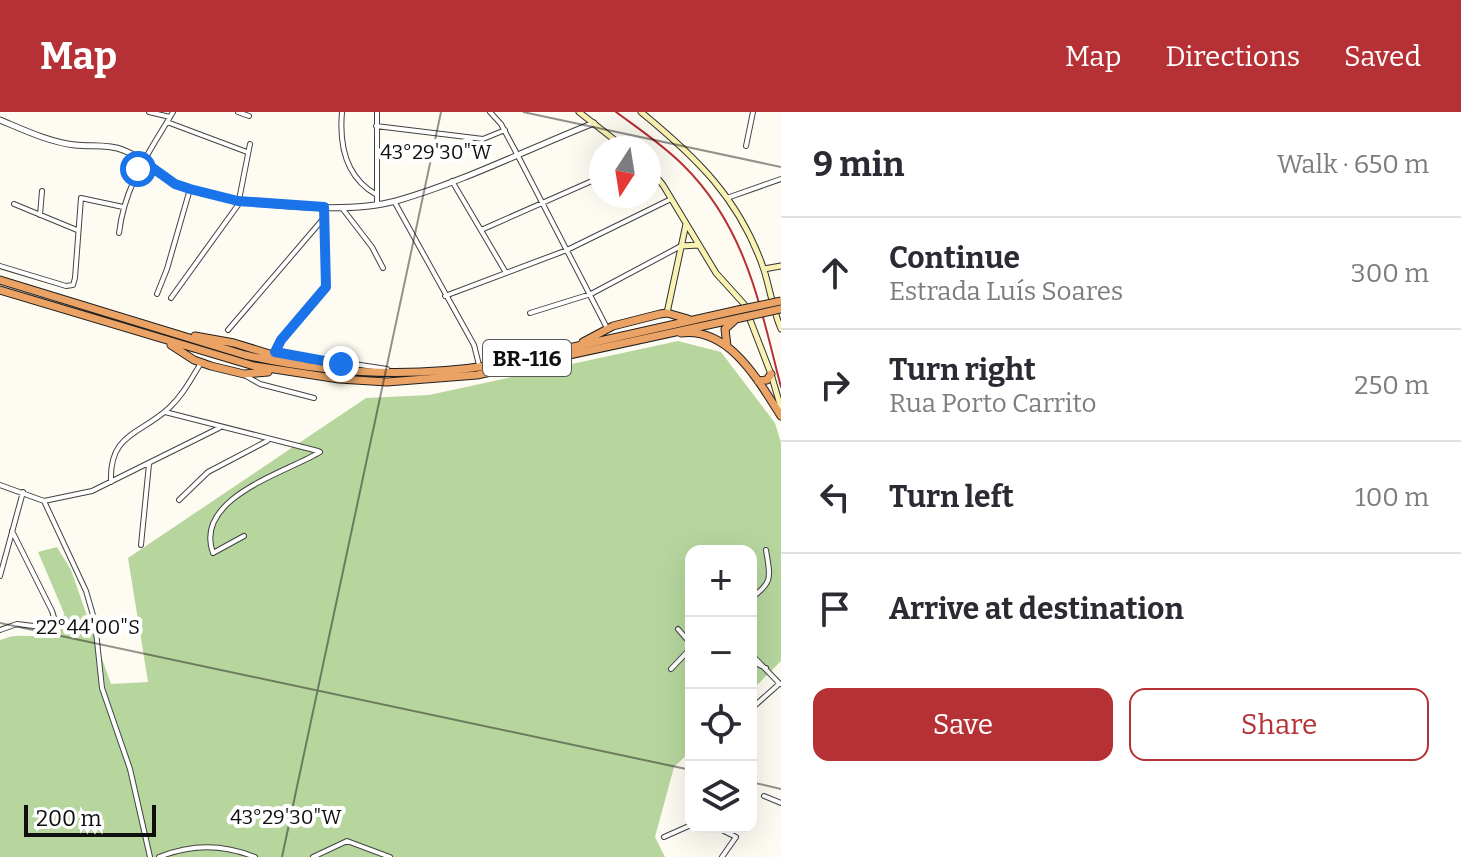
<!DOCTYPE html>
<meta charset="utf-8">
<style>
:root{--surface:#fff;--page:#f7f7f7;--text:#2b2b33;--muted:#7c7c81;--line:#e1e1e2;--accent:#b63135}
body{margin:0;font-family:Bitter,serif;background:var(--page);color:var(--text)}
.controls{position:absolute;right:24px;bottom:24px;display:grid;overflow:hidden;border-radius:16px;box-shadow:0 8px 32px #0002}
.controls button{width:72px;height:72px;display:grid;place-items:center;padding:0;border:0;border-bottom:2px solid var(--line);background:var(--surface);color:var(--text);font:40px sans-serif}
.compass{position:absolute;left:589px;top:24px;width:72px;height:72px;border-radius:50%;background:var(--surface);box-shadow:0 8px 32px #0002;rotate:192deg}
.scale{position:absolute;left:24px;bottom:20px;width:132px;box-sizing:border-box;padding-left:8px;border:4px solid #0f0f0f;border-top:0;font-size:22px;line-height:28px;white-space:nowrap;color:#0f0f0f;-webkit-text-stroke:6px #fff;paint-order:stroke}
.stop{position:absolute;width:24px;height:24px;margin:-18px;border:6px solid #1a73e8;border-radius:50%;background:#fff}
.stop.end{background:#1a73e8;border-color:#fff;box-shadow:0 2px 8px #0008}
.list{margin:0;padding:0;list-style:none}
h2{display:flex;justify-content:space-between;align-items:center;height:104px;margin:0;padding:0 32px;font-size:34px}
h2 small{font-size:26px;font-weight:400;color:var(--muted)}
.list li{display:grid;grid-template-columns:52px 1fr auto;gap:24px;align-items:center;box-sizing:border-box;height:112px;padding:0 32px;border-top:2px solid var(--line)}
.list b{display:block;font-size:30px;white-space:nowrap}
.list p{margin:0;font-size:26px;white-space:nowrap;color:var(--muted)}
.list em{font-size:26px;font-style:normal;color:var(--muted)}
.actions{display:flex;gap:16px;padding:24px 32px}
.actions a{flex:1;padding:18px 0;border:2px solid var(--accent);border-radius:16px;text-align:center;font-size:28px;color:var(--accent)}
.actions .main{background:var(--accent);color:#fff}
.icon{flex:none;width:44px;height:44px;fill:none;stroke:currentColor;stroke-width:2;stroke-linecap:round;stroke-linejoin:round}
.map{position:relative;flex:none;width:781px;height:745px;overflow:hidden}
header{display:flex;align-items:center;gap:48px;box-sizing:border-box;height:112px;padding:0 40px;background:var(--accent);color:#fff}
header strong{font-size:38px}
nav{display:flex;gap:44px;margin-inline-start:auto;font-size:28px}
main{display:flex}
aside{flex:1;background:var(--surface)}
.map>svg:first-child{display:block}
.forest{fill:#b7d69e}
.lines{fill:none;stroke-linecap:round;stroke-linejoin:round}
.minor-casing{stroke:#424242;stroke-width:6}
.tertiary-casing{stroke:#424242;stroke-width:7}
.secondary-casing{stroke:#313131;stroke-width:7}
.motorway-casing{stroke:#202020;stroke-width:9}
.minor{stroke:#fff;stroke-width:4}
.tertiary{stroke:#fff;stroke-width:5}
.secondary{stroke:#f9f2b2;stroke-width:5}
.motorway{stroke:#eaa365;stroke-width:7}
.rail{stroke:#b63135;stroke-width:2}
.motorway-bridge-casing{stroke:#202020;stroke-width:9;stroke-linecap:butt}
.motorway-bridge{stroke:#eaa365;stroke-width:7}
.route{stroke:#1a73e8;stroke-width:10}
.ticks{fill:none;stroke:#0f0f0f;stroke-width:2;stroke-opacity:0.45}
.labels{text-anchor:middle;stroke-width:8;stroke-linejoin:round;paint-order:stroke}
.shield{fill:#fff;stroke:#575757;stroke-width:2}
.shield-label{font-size:22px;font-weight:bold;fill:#0f0f0f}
.ticks-label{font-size:20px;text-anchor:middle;fill:#0f0f0f;stroke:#fff;stroke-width:8;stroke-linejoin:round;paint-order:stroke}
</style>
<header>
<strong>Map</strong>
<nav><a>Map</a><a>Directions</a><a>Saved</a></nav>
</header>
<main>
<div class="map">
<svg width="781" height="745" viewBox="0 0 781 745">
<rect width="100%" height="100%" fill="#fefcf2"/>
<path class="forest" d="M678 229 721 240 775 311 781 331V549L751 579V439H691V639L674 655 655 725 665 745H0V528C23 518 35 530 60 519L64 501 38 440 57 435 71 458 111 572 148 570 128 446 366 286 429 283Z"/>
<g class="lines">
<defs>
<path id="minor" d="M149 0 170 5
M238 0 249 4
M342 0C339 34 346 66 377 83
M490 0 501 12 517 42 607 216
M167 10 247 40
M376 14 483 27 505 18
M746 34 753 0
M452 69 505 159
M727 86 781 67
M394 89 474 233 479 253
M14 92 77 118
M377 92V0
M342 96 372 135 383 156
M40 103 42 79
M481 118 601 65
M119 121C125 72 149 41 173 0
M0 154 66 174 73 173 75 166 81 86 123 95
M157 182 167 157 190 77
M445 184 567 138 671 87
M171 186 238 93 250 32
M530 201 591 182 681 134
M228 218 323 107
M274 240 387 257
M275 240 281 228 326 175 324 95
M246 264 260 272 314 286
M165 300 318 339
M111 370C109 321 140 323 169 296 183 283 191 267 201 251
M0 373 44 389
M179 388 208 360 267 329
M44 389 86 479 95 510 102 576 130 657 150 745
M44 389 92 379 219 316
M244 424 213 441C193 386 285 361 320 340
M141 433 149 352
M0 464 23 380
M751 486C774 470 770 464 766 438
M678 517 691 532
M0 518 17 512 50 516 56 512 52 499 12 419
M751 542 780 572
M751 549 766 556
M671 557 691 536
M751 597 779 572
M764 684 781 691
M716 715 736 725 722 745
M664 725 691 713
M159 745C192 732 222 732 255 745
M313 745 347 729 390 745"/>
<path id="tertiary" d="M0 8C24 18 49 30 75 33 91 35 108 32 123 38 148 47 164 70 191 78 243 93 343 103 396 89 463 70 528 37 594 11"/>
<path id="secondary" d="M579 0 625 36
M641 0C696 45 740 87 764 158 770 177 773 198 781 217
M649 56 663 73 716 161 744 192 771 262 781 296
M681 134 699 133
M764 157 781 154
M667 201 686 112"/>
<path id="motorway" d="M0 168 245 243C327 262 409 266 493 253L738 198
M0 178 254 254 339 267 387 270 477 263 740 206
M681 221C730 215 759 270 781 304
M195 224 234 231 302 252
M583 230 613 214 660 202 667 201 688 207
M171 233 194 248 211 254 244 262 268 260
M727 234 725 217 734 209
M758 269 767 268 771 262"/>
</defs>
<use href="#minor" class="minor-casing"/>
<use href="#tertiary" class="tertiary-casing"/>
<use href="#secondary" class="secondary-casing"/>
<use href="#motorway" class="motorway-casing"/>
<use href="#minor" class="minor"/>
<use href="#tertiary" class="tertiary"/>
<use href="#secondary" class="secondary"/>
<use href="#motorway" class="motorway"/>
<path class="rail" d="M616 0C639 17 663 33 683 53 746 115 760 194 781 275"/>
<defs>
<path id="motorway-bridge" d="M738 198 781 189
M740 206 781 197"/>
</defs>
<use href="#motorway-bridge" class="motorway-bridge-casing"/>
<use href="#motorway-bridge" class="motorway-bridge"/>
</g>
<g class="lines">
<path class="route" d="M138 57 143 49 175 72 190 77 238 89 324 95 326 175 281 228 275 240 341 252"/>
</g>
<path class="ticks" d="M523 0 781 55M0 511 691 658M751 670 781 677M282 745 441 0"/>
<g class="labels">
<rect class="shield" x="483" y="228" width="88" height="36" rx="6"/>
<g class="shield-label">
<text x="527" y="254">BR-116</text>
</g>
</g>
<g class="ticks-label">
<text x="436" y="47">43°29'30"W</text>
<text x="88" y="522">22°44'00"S</text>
<text x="286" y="712">43°29'30"W</text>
</g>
</svg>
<div class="controls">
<button>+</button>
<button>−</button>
<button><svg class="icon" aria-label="locate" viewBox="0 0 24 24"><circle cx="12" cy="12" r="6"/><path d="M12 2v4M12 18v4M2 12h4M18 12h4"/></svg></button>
<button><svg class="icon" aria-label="layers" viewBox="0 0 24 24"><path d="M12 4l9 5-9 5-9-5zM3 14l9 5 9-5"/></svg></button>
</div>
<svg class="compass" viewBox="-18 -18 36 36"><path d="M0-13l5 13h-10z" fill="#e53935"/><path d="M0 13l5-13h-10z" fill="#7c7c81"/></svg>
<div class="scale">200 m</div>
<div class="stop" style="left:138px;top:57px"></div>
<div class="stop end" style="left:341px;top:252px"></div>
</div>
<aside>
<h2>9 min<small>Walk · 650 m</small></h2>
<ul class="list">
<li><svg class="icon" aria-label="ahead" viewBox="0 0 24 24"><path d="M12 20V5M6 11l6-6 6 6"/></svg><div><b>Continue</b><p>Estrada Luís Soares</p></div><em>300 m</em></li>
<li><svg class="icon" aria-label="right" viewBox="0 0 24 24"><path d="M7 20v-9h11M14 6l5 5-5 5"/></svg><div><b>Turn right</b><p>Rua Porto Carrito</p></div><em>250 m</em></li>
<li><svg class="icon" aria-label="left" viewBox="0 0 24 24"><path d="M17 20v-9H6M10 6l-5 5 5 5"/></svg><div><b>Turn left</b></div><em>100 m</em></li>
<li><svg class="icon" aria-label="arrive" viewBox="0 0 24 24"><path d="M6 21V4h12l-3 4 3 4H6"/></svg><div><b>Arrive at destination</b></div></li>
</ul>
<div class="actions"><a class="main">Save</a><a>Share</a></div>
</aside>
</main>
